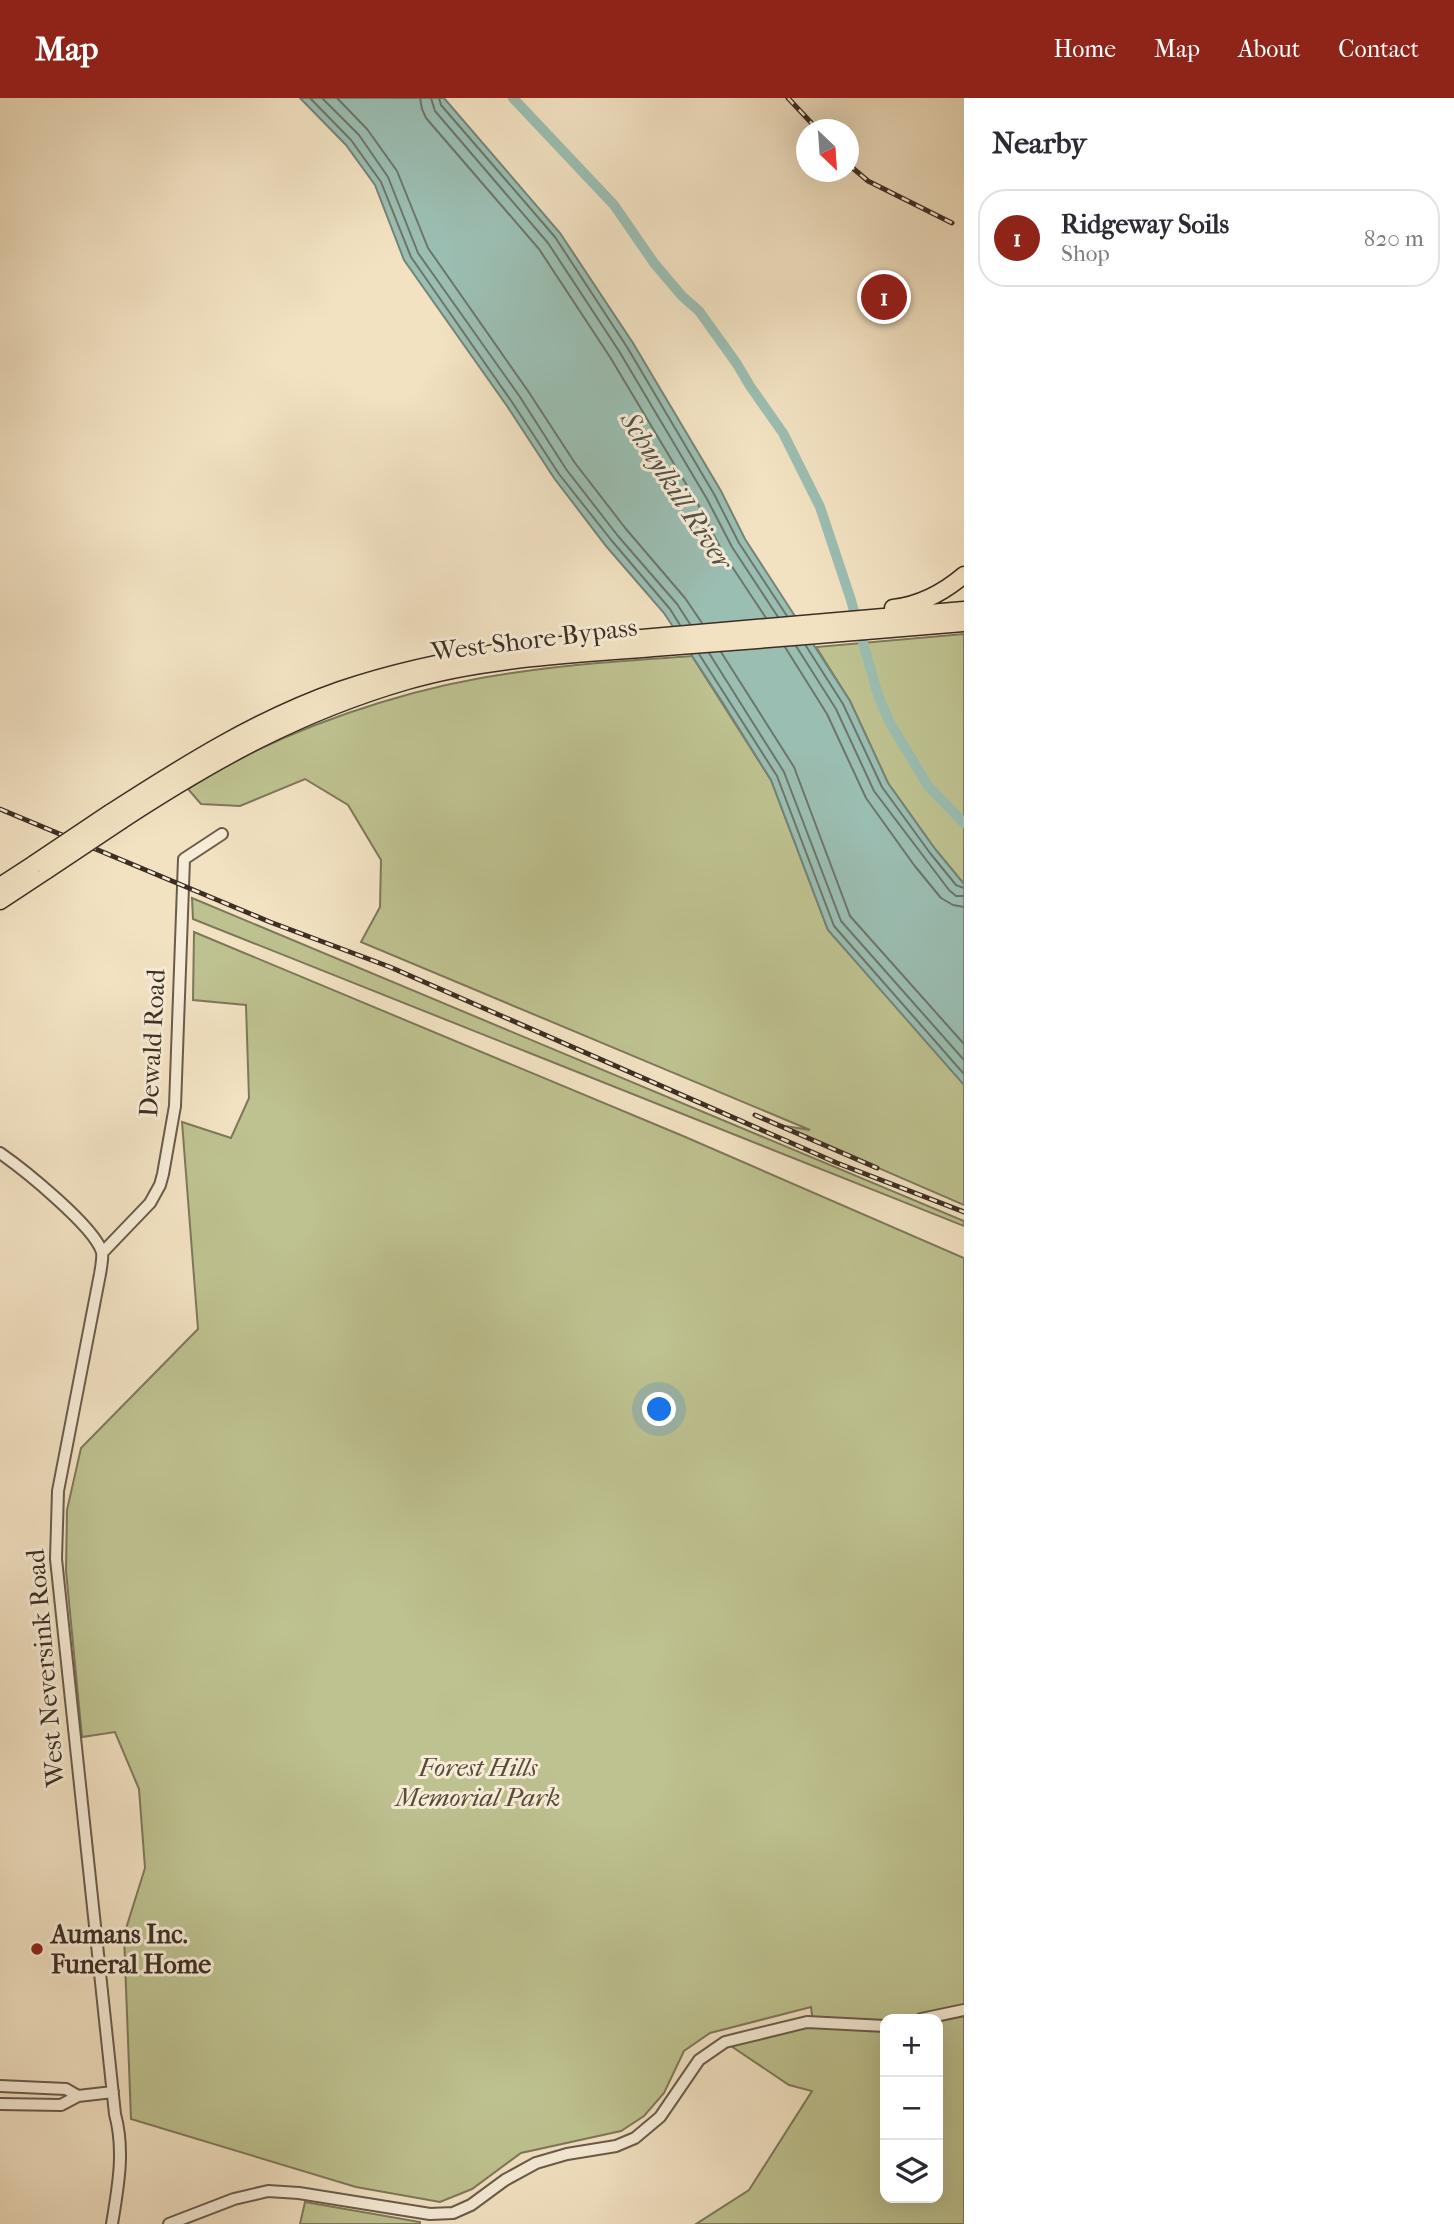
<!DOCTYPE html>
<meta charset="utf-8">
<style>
:root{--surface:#fff;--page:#f7f7f7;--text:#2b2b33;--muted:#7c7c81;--line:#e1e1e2;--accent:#8f2418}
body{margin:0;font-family:"IM FELL French Canon",serif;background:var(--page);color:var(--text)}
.controls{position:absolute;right:21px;bottom:21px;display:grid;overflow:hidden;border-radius:14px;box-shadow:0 7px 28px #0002}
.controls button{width:63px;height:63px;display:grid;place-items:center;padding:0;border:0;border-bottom:2px solid var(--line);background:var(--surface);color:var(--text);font:35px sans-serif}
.compass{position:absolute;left:796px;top:21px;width:63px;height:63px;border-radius:50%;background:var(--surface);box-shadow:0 7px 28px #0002;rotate:155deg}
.you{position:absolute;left:660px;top:1312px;width:24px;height:24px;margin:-18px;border:5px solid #fff;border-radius:50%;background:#1a73e8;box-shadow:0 0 0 10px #1a73e833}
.badge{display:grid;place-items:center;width:46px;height:46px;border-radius:50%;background:var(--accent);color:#fff;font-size:23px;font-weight:700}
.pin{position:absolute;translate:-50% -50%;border:4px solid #fff;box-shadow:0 2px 7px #0006}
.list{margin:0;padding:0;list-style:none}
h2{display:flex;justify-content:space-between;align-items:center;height:91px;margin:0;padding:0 28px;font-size:30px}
h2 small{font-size:23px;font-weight:400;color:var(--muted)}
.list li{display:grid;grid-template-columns:46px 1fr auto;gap:21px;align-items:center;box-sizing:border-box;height:98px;margin:0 14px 14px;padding:0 14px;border:2px solid var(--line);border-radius:28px}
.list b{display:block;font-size:26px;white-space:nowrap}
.list p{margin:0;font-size:23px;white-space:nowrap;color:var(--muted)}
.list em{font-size:23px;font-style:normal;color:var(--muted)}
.icon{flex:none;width:38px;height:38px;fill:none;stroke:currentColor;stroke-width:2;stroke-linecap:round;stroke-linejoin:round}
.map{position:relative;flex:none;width:964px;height:2126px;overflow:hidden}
header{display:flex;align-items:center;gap:42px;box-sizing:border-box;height:98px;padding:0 35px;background:var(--accent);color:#fff}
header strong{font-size:33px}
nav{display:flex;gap:38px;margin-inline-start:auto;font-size:24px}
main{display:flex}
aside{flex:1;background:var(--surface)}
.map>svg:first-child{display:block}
.green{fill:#bec290;stroke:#7e785a;stroke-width:2;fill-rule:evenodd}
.water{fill:#9bbeb2;stroke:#758479;stroke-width:2}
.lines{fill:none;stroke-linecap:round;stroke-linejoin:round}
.shore{stroke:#6c766a;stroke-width:2}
.canal{stroke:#9bbeb2;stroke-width:10}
.minor-casing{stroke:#6a5b4b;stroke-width:14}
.highway-casing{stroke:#3d2e23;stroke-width:19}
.minor{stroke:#f7ecd7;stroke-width:10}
.highway{stroke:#f2e2c2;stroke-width:16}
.rail-casing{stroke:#3d2e23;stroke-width:5}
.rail{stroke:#f7ecd7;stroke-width:2.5;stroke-dasharray:8;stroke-linecap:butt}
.highway-bridge-casing{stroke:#3d2e23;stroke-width:19;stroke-linecap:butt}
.highway-bridge{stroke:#f2e2c2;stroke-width:16}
.poi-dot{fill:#8f2418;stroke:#f7ecd7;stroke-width:2.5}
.labels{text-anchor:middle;stroke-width:6;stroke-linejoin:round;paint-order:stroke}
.street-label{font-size:26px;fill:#3d2e23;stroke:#f7ecd7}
.park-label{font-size:26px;font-style:italic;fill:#574c39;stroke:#f7ecd7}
.poi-label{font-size:26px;font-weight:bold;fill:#3d2e23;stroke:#f7ecd7;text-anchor:start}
.water-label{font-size:28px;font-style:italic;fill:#545247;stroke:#f7ecd7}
</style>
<header>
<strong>Map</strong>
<nav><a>Home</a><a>Map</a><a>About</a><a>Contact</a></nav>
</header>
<main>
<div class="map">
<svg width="964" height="2126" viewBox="0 0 964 2126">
<rect width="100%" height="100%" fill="#f2e2c2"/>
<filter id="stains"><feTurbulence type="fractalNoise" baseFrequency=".00286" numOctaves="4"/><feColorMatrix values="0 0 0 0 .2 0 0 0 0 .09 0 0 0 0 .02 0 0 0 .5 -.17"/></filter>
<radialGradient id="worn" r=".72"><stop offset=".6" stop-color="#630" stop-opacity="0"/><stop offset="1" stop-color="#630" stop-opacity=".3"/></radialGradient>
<path class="green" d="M964 536V786L935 751 888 685 850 603 816 549Z
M692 558 771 682 828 832 873 882 964 921V1107L779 1027 810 1032 361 844 380 809 381 762 348 707 305 681 240 708 201 706 188 691C209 678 230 664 253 654 332 616 425 587 512 575 571 566 632 562 692 558Z
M192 800 964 1123V1128L193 821Z
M194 834 683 1038 964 1160V2126H696L749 2092 812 1993 789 1987 725 1944 813 1924 811 1909 710 1935 684 1953 664 1995 644 2018 621 2033 521 2055 472 2091 440 2104 356 2089 131 2021 124 1837 145 1770 139 1691 115 1634 82 1639 66 1473 67 1412 81 1350 198 1231 182 1024 231 1040 249 1000 246 907 193 902ZM885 1921H938V2100H885Z
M305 2104 420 2124V2126H300Z"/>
<path class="water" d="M300 0H444L560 135 633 245 721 393 745 441 850 603 888 685 935 751 964 786V987L828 832 771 682 723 605 664 515 606 448 554 380 507 308 404 162 375 87 346 47Z"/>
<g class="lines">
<path class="shore" d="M310 0 351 42 381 84 411 159 512 304 559 376 612 443 670 511 680 527
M322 0 359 37 388 79 418 155 520 299 566 371 618 438 677 506 690 526
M337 0 367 31 397 73 428 150 528 293 575 365 626 431 685 500 702 525
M420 0 422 11 426 20 539 151 610 259 698 406 723 455 766 520
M431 0 435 13 548 145 619 253 707 401 732 449 778 519
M439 0 441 7 555 139 627 249 714 396 739 445 787 518
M796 548 836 611 874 693 949 792 956 798H964
M806 548 843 606 882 689 930 755 956 787 964 790
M785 549 827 616 866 700 914 767 941 800 953 807 964 809
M721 554 794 669 850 818 964 946
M709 555 784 674 841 823 964 962
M699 556 777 678 834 828 964 976"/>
<path class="canal" d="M513 0 614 107 654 165 682 198 699 213 737 266 750 288 783 335 820 409 850 499 878 597 889 623 928 688 964 725"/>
<defs>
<path id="minor" d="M0 1055C23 1071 94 1128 102 1154 103 1160 101 1170 100 1176L58 1393 56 1461 115 2016C125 2053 118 2089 112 2126
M102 1155 150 1105 160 1087 163 1076 175 1008 184 761 222 736
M921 1921 964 1912
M0 1988 66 1991 78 1998 61 2007 0 2006
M78 1998 113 1994
M169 2126 234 2101 268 2093 299 2095 430 2116 453 2115 471 2107 505 2082 536 2065 567 2056 616 2048 635 2040 660 2019 699 1962 725 1944 807 1924 885 1928"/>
<path id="highway" d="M893 510C919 507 944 494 964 477
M110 715C183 668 257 621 340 592 401 571 463 559 527 550L964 512
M122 722C214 662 300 614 407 583 486 560 571 557 653 550 757 542 860 534 964 525
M0 788 34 766
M0 803 47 772"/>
</defs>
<use href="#minor" class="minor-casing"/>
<use href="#highway" class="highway-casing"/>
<use href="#minor" class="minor"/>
<use href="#highway" class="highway"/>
<defs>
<path id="rail" d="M788 0 818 32
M848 66 868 83 952 125
M0 711 270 824 390 869 837 1065 964 1114
M755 1017 877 1070"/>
</defs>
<use href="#rail" class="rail-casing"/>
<use href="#rail" class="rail"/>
<defs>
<path id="highway-bridge" d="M34 766 110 715
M47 772 122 722"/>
</defs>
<use href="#highway-bridge" class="highway-bridge-casing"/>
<use href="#highway-bridge" class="highway-bridge"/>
</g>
<circle class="poi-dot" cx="37" cy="1851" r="7"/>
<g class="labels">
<g class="street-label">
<text transform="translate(534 541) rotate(-7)" y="9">West Shore Bypass</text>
<text transform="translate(152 945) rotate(-87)" y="9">Dewald Road</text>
<text transform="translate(45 1570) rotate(-95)" y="9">West Neversink Road</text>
</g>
<g class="park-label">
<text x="478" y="1678">Forest Hills<tspan x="478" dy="30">Memorial Park</tspan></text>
</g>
<g class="poi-label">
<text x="51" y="1845">Aumans Inc.<tspan x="51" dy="30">Funeral Home</tspan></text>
</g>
<g class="water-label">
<text transform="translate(677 392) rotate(57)" y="10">Schuylkill River</text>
</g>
</g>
<rect width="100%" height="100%" filter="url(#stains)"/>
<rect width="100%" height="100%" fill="url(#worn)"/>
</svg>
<div class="controls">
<button>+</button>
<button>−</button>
<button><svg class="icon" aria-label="layers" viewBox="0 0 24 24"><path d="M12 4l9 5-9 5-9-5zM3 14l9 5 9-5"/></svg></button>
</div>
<svg class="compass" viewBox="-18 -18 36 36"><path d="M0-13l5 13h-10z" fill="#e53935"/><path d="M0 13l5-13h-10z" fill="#7c7c81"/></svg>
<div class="you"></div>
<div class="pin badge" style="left:884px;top:199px">1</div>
</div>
<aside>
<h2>Nearby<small></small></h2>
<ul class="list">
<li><span class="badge">1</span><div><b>Ridgeway Soils</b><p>Shop</p></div><em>820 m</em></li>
</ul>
</aside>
</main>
